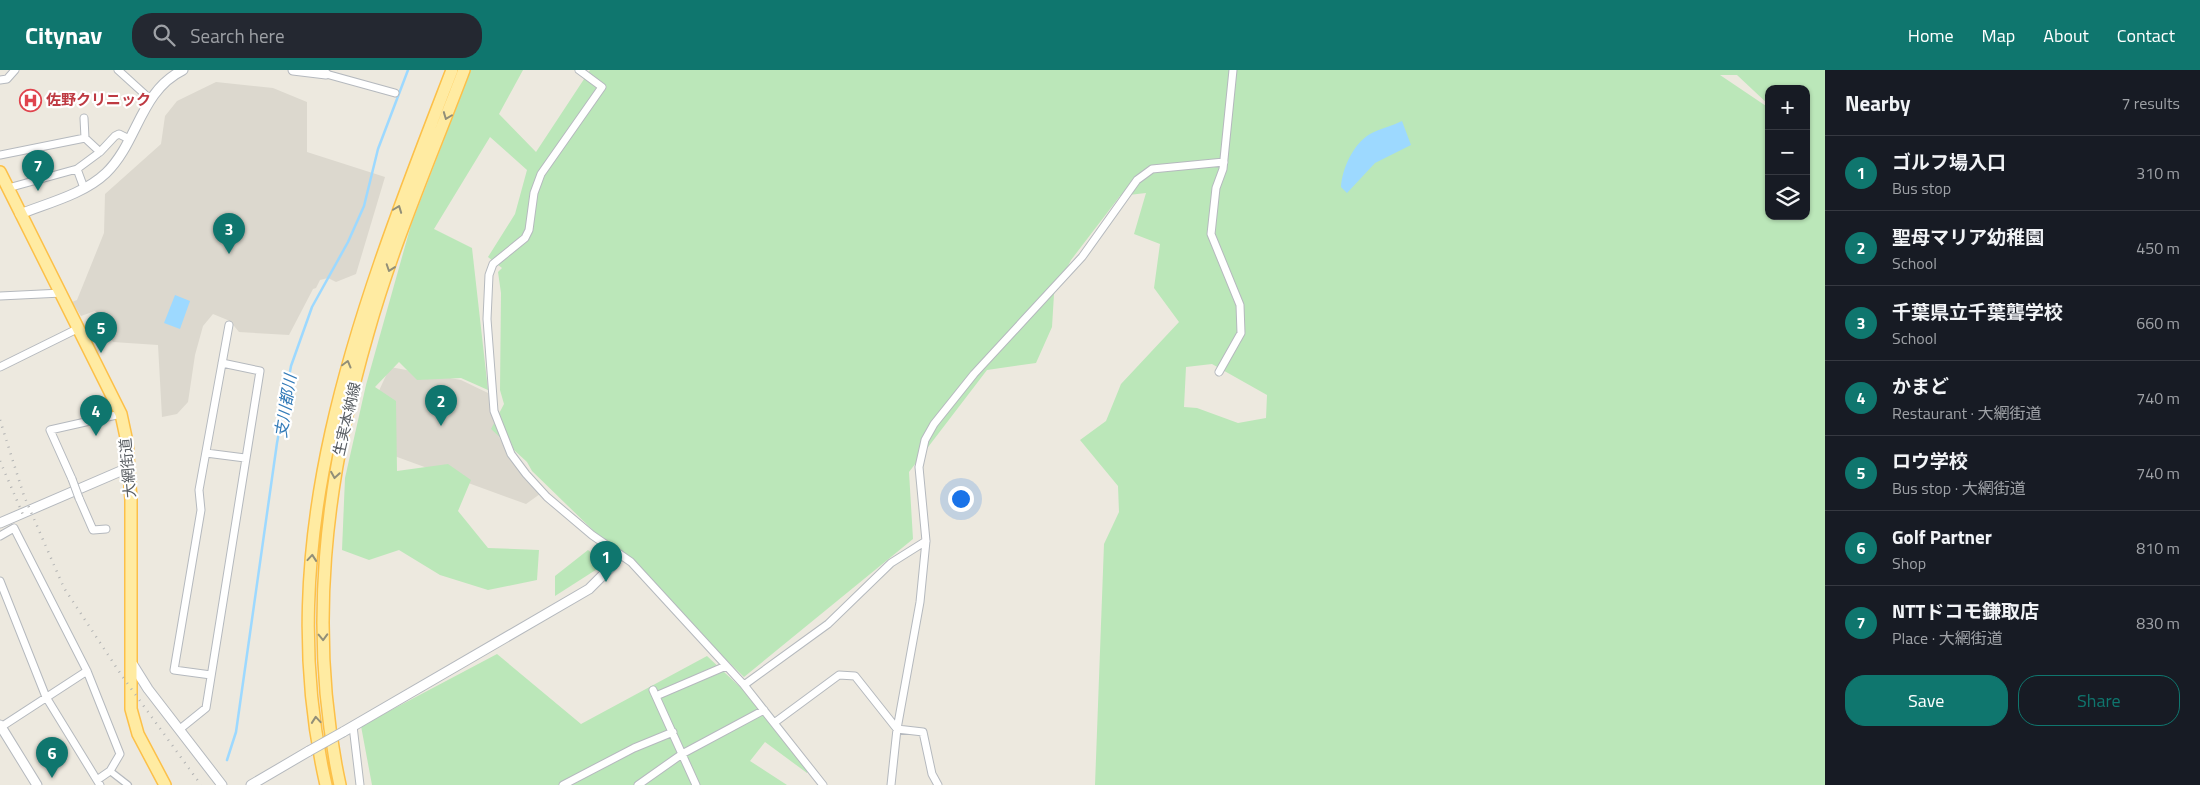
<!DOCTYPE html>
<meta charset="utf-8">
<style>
:root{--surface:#171b24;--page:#242831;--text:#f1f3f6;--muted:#9ea1a6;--line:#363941;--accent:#0f766e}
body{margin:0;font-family:"Titillium Web","Noto Sans JP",sans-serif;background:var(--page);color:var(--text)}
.controls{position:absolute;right:15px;top:15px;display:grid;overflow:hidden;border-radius:10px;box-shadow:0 1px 4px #0004}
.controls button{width:45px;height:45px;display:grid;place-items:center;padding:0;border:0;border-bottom:1px solid var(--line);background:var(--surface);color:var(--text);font:25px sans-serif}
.you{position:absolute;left:960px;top:428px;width:18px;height:18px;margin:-12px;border:4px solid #fff;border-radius:50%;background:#1a73e8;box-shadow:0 0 0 8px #1a73e833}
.badge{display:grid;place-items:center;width:32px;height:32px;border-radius:50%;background:var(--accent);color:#fff;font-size:16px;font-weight:700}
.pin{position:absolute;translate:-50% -41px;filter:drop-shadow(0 1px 2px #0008)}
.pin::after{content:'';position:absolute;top:26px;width:18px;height:15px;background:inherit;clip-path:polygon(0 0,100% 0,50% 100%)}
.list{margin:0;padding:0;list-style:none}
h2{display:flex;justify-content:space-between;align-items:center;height:65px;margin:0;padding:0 20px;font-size:21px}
h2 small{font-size:16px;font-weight:400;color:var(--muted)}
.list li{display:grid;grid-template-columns:32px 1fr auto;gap:15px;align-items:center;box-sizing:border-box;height:75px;padding:0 20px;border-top:1px solid var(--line)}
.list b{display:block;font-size:19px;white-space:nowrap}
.list p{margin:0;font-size:16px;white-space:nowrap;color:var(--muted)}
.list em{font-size:16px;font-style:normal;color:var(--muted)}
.actions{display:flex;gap:10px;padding:15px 20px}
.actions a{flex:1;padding:11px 0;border:1px solid var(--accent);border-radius:20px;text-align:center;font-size:18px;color:var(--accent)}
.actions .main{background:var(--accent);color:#fff}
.icon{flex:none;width:28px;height:28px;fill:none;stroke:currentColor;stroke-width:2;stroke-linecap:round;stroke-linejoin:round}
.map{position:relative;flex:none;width:1825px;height:715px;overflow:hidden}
header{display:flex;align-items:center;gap:30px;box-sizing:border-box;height:70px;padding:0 25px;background:var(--accent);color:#fff}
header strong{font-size:24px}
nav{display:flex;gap:28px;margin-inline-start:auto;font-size:18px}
.search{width:350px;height:45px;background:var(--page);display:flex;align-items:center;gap:12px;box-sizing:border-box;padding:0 18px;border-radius:20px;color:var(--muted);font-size:19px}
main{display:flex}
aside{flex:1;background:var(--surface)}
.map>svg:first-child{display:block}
.education{fill:#dcd8ce}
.green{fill:#bbe7b9;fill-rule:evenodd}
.water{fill:#9dd9ff}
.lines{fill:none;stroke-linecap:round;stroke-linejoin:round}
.stream{stroke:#9dd9ff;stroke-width:2.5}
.pedestrian-casing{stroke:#b5b9be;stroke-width:8}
.minor-casing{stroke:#b5b9be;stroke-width:9}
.tertiary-casing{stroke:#b5b9be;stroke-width:11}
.primary-casing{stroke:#fcc049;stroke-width:14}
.pedestrian{stroke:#fff;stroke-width:5.5}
.minor{stroke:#fff;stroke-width:7}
.tertiary{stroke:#fff;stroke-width:9}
.primary{stroke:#ffeba2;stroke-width:11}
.rail{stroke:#b2b3b3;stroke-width:2.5;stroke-dasharray:1 6;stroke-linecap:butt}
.minor-bridge-casing{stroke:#b5b9be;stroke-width:9;stroke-linecap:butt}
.tertiary-bridge-casing{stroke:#b5b9be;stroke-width:11;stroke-linecap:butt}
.minor-bridge{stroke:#fff;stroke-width:7}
.tertiary-bridge{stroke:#fff;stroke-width:9}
.oneway{stroke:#928f78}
.labels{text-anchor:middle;stroke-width:4.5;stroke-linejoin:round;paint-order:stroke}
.health-label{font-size:15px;font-weight:bold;fill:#be3a42;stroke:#fff;text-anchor:start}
.street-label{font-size:15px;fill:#585d62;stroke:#fff}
.water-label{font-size:16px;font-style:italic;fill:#337bb8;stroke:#fff}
</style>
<header>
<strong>Citynav</strong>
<div class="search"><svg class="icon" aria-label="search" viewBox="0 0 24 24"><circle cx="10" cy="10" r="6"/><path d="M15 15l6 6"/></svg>Search here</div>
<nav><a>Home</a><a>Map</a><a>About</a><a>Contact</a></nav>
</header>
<main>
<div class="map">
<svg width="1825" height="715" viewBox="0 0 1825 715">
<rect width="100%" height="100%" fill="#ede9df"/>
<path class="education" d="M216 12 273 18 307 32V82L385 107 356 204 336 212 328 208 320 210 316 218 313 219 289 265 239 262 230 251 213 244 203 256 195 285 188 332 177 344 162 347 158 275 113 272 95 241 81 246 72 232 77 230 104 163 105 124 161 74 165 46 177 31Z
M390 297 461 310 488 323 499 367 509 386 540 424 526 434 378 380 376 327Z"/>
<path class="green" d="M471 0H523L499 44 536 82 590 0H1825V715H1095L1104 474 1119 442 1118 416 1080 370 1106 351 1121 314 1179 252 1154 218 1160 174 1134 164 1146 123 1120 126 1071 190 1054 224 1052 257 1036 293 987 300 909 402 913 469 744 607 532 401 527 392 491 359 504 334 500 320 501 223 498 202 502 198 488 187 515 144 527 100 490 67 434 159 472 178 488 320 461 308 417 310 399 292 375 317 396 331 397 401 448 394 471 410 458 441 488 478 539 480 537 510 488 520 440 505 399 480 369 490 342 480 345 408 366 315 411 155ZM1720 5H1737L1769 35V19H1806V146H1769V38ZM1212 294 1267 325 1266 348 1238 353 1197 338 1184 337 1186 297Z
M588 480 605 494 555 526V506Z
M497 584 581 654 707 586 772 647 809 695 807 703 765 672 750 691 787 715H372L361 656Z"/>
<path class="water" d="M1402 51 1411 75 1375 93 1347 123 1341 117C1342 99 1353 74 1370 64 1379 59 1392 56 1402 51Z
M175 225 190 231 180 259 164 253Z"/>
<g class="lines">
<path class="stream" d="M227 690 236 662 277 373 291 296 312 237 348 172 364 136 378 79 408 0"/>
<defs>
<path id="pedestrian" d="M110 701 128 715"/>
<path id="minor" d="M118 0 150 29
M579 0 602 17 541 104 534 123 529 160 525 168 493 194 489 205 487 249 494 341 511 384 526 404 547 427 592 465 631 492 744 615 823 715
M326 4 395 23
M0 10 7 9 15 0
M84 48 85 68 100 82
M0 85 85 68
M77 99 84 118
M8 118 77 99 100 82 115 66 119 64 129 69
M0 226 62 223
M0 297 79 258
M1219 302 1241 263 1240 235 1211 164 1216 118 1223 99 1233 0
M206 383 245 388
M72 409 50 360 121 344
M79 428 93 460 106 459
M0 466 14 458 87 601 120 684 110 701 97 710
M0 511 46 627 100 715
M211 605 174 600 201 440 199 420 229 255
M744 615 828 554 891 493 926 471
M653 620 696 715
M656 626 726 596
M774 653 839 605 855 606 897 659 923 662 932 704 938 715
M353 656 360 715
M1 657 87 601
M180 659 206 638 260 301 222 293
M563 715 634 678 673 662
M638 715 682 684 764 640
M891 715 897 659 920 532 926 471 919 397 925 370 934 354 974 304 1082 187 1137 110 1152 99 1224 92"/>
<path id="tertiary" d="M293 0 326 4
M20 144C48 133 84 124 106 103 138 72 140 21 183 0
M0 453 130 397
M133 595 148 619 222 715
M0 655 37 715
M343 662 589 519 612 496 619 485
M251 715 309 681"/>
<path id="primary" d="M0 102 121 344 127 372 131 430V639L138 664 165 715
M326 715C268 463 363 231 452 0
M340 715C307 563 325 411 368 263 393 174 431 87 464 0"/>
</defs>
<use href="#pedestrian" class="pedestrian-casing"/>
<use href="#minor" class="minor-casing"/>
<use href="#tertiary" class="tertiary-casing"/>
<use href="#primary" class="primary-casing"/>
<use href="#pedestrian" class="pedestrian"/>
<use href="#minor" class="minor"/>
<use href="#tertiary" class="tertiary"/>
<use href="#primary" class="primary"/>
<path class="rail" d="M0 350 24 426 64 518 122 606 201 715
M0 391 24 447"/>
<defs>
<path id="minor-bridge" d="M72 409 79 428"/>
<path id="tertiary-bridge" d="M309 681 343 662"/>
</defs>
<use href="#minor-bridge" class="minor-bridge-casing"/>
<use href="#tertiary-bridge" class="tertiary-bridge-casing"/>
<use href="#minor-bridge" class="minor-bridge"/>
<use href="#tertiary-bridge" class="tertiary-bridge"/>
</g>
<defs><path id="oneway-chevron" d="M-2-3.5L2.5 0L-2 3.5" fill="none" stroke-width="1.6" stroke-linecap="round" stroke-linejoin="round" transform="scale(1.25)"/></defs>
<g class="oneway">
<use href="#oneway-chevron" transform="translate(447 46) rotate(111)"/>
<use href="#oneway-chevron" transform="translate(398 139) rotate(-69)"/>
<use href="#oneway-chevron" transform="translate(390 198) rotate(109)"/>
<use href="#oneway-chevron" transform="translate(347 294) rotate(-75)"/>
<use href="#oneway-chevron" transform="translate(335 405) rotate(99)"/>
<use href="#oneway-chevron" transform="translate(312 488) rotate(-85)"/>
<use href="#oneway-chevron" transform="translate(323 567) rotate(88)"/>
<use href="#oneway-chevron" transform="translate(316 650) rotate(-95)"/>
</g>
<defs>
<symbol id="hospital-ring" viewBox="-11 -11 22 22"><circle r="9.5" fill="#fff" stroke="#e0444e" stroke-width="1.5"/><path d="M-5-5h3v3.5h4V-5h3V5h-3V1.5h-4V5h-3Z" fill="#e0444e"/></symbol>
</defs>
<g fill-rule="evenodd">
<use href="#hospital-ring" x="18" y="18" width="25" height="25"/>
</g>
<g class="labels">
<g class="health-label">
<text x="46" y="35">佐野クリニック</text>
</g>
<g class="street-label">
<text transform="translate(347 349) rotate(-77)" y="5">生実本納線</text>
<text transform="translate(128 398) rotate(-95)" y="5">大網街道</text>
</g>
<g class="water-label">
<text transform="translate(285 336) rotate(-81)" y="6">支川都川</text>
</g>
</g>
</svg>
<div class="controls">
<button>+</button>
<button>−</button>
<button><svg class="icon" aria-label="layers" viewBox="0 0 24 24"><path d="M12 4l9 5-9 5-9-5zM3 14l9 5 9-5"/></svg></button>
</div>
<div class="you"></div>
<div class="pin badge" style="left:606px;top:512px">1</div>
<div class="pin badge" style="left:441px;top:356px">2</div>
<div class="pin badge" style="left:229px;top:184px">3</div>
<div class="pin badge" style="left:96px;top:366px">4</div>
<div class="pin badge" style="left:101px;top:283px">5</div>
<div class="pin badge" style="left:52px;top:708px">6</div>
<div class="pin badge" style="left:38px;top:121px">7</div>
</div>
<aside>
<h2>Nearby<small>7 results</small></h2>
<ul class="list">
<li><span class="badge">1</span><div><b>ゴルフ場入口</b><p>Bus stop</p></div><em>310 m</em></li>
<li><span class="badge">2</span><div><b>聖母マリア幼稚園</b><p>School</p></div><em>450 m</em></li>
<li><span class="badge">3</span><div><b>千葉県立千葉聾学校</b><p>School</p></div><em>660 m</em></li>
<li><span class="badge">4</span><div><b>かまど</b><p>Restaurant · 大網街道</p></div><em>740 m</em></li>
<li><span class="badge">5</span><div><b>ロウ学校</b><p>Bus stop · 大網街道</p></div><em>740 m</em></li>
<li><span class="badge">6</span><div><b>Golf Partner</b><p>Shop</p></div><em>810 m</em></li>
<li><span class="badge">7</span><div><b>NTTドコモ鎌取店</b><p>Place · 大網街道</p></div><em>830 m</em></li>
</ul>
<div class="actions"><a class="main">Save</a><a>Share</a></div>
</aside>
</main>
